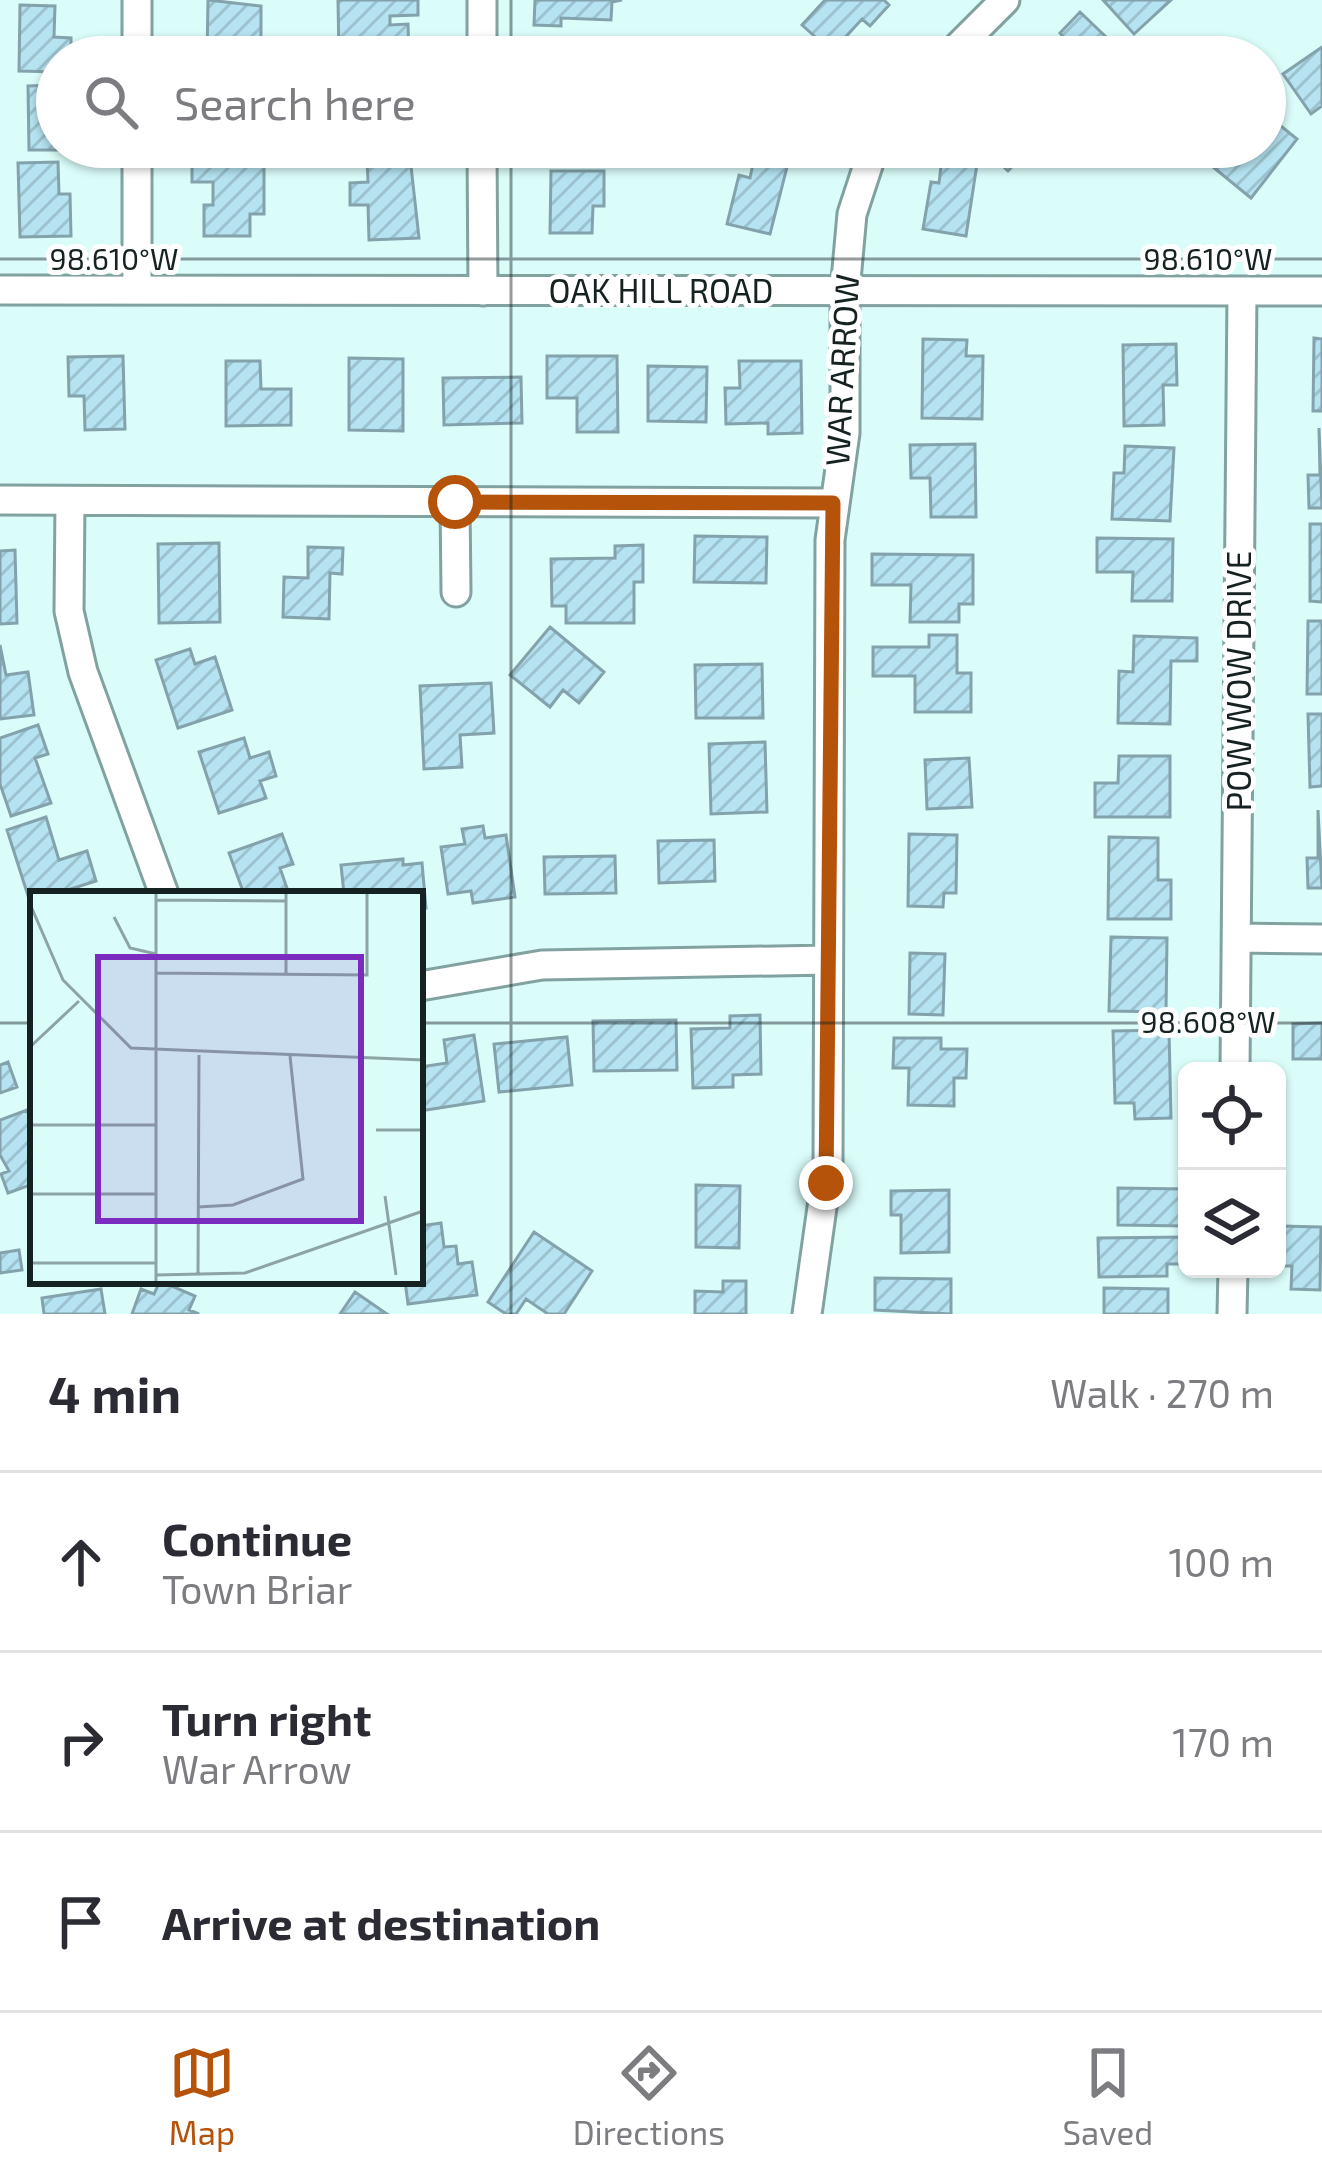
<!DOCTYPE html>
<meta charset="utf-8">
<style>
:root{--surface:#fff;--page:#f2f2f3;--text:#2b2b33;--muted:#7c7c81;--line:#e1e1e2;--accent:#b45309}
body{margin:0;font-family:"Exo 2",sans-serif;background:var(--page);color:var(--text)}
.controls{position:absolute;right:36px;bottom:36px;display:grid;overflow:hidden;border-radius:18px;box-shadow:0 3px 9px #0004}
.controls button{width:108px;height:108px;display:grid;place-items:center;padding:0;border:0;border-bottom:3px solid var(--line);background:var(--surface);color:var(--text);font:60px sans-serif}
.stop{position:absolute;width:36px;height:36px;margin:-27px;border:9px solid #b45309;border-radius:50%;background:#fff}
.stop.end{background:#b45309;border-color:#fff;box-shadow:0 3px 12px #0008}
.list{margin:0;padding:0;list-style:none}
h2{display:flex;justify-content:space-between;align-items:center;height:156px;margin:0;padding:0 48px;font-size:51px}
h2 small{font-size:39px;font-weight:400;color:var(--muted)}
.list li{display:grid;grid-template-columns:78px 1fr auto;gap:36px;align-items:center;box-sizing:border-box;height:180px;padding:0 48px;border-top:3px solid var(--line)}
.list b{display:block;font-size:45px;white-space:nowrap}
.list p{margin:0;font-size:39px;white-space:nowrap;color:var(--muted)}
.list em{font-size:39px;font-style:normal;color:var(--muted)}
.icon{flex:none;width:66px;height:66px;fill:none;stroke:currentColor;stroke-width:2;stroke-linecap:round;stroke-linejoin:round}
.map{position:relative;flex:none;width:1322px;height:1314px;overflow:hidden}
.search{position:absolute;background:var(--surface);box-shadow:0 3px 9px #0004;left:36px;right:36px;top:36px;height:132px;display:flex;align-items:center;gap:30px;box-sizing:border-box;padding:0 42px;border-radius:66px;color:var(--muted);font-size:45px}
.sheet{height:696px;background:var(--surface)}
nav{display:flex;justify-content:space-around;align-items:center;box-sizing:border-box;height:168px;border-top:3px solid var(--line);background:var(--surface);font-size:33px;color:var(--muted)}
nav a{display:grid;justify-items:center;gap:6px}
nav .on{color:var(--accent)}
.map>svg:first-child{display:block}
.building{fill:url(#building-hatch);stroke:#84a2ab;stroke-width:3}
.lines{fill:none;stroke-linecap:round;stroke-linejoin:round}
.minor-casing{stroke:#82a2a0;stroke-width:33}
.minor{stroke:#fff;stroke-width:27}
.route{stroke:#b45309;stroke-width:15}
.ticks{fill:none;stroke:#162221;stroke-width:3;stroke-opacity:0.45}
.labels{text-anchor:middle;stroke-width:10;stroke-linejoin:round;paint-order:stroke}
.street-label{font-size:33px;fill:#162221;stroke:#fff}
.inset-road{fill:none;stroke:#8ca5a3;stroke-width:3}
.view{fill:#7b2cbf;fill-opacity:0.15;stroke:#7b2cbf;stroke-width:6}
.inset-edge{fill:none;stroke:#162221;stroke-width:6}
.ticks-label{font-size:30px;text-anchor:middle;fill:#162221;stroke:#fff;stroke-width:10;stroke-linejoin:round;paint-order:stroke}
</style>
<div class="map">
<svg width="1322" height="1314" viewBox="0 0 1322 1314">
<defs>
<pattern id="building-hatch" width="6" height="6" patternUnits="userSpaceOnUse" patternTransform="scale(3)"><rect width="6" height="6" fill="#b5e3f1"/><path d="M-1 1l2-2M0 6l6-6M5 7l2-2" fill="none" stroke="#9bc2ce"/></pattern>
</defs>
<rect width="100%" height="100%" fill="#dafdfa"/>
<path class="building" d="M208 0 261 6V57H207Z
M338 0H418V15L390 16V25L408 24 409 57H339Z
M535 0H622L612 2 611 20 561 18V26L534 25Z
M825 0H884L889 5 870 26 862 19 832 52 802 25Z
M1103 0H1171L1134 34Z
M20 5 55 6 54 37 71 38V57H57V72L19 71Z
M1080 12 1127 57H1080L1060 33Z
M773 41 792 57H760Z
M1322 47V106L1311 114 1283 74Z
M57 85V147L65 150H29L28 86Z
M1265 113 1297 139 1251 198 1208 163 1218 147H1265Z
M983 147H1031L1008 171Z
M410 157 419 238 369 240 368 205H350V183L368 182 367 158Z
M942 158 977 164 966 236 923 229 931 182 939 183Z
M754 159 787 167 770 234 727 224 739 175 750 178Z
M58 162 59 194H70L71 236 20 237 18 163Z
M192 163H264V214H250V236H204V205H213V182H192Z
M551 171H604V206H593L592 233H550Z
M1314 338 1322 339V411H1313Z
M923 339 967 340 966 356H983L982 419 922 418Z
M1176 344 1177 385H1163L1164 425 1124 426 1123 345Z
M123 356 125 429 85 430 84 396H69L68 357Z
M547 356H617L618 432H577V398H547Z
M349 358 403 359V431L349 430Z
M226 361H260L261 389H291V425L226 426Z
M739 361H801L802 433 768 434V423L726 424 725 388H740Z
M648 366 707 367 706 422 648 421Z
M521 377 522 423 444 425 443 378Z
M1319 428 1322 508H1309L1308 475H1320Z
M975 444 976 517H931L930 478H911L910 445Z
M1125 446 1174 448 1170 521 1112 519 1114 473H1124Z
M1310 524H1322V602L1310 601Z
M695 536 767 537 766 583 694 582Z
M1097 538 1173 539 1172 601H1132L1133 572H1097Z
M219 543 220 622 159 623 158 544Z
M643 545V582H634V623H566V606H552L551 559 615 558V546Z
M308 547 343 548 342 574 330 573 329 619 283 617 284 577 308 578Z
M15 550 17 623 0 624V551Z
M872 554 973 555V604H959V622H910L911 585H872Z
M1308 621H1322V694H1307Z
M550 627 604 672 579 703 563 690 550 707 510 675Z
M929 635H957V673H971V712H915V676H873V647H929Z
M1134 636 1197 638V661H1171L1170 724 1118 723 1119 671 1133 672Z
M0 645 6 675 28 672 34 715 0 719Z
M190 649 195 664 215 657 232 710 178 728 156 660Z
M762 664 763 718H696L695 665Z
M491 683 494 733 460 735 462 767 424 769 420 686Z
M1308 714H1322V786L1310 787Z
M38 725 48 754 35 758 51 803 11 816 0 784V738Z
M244 738 250 758 269 752 276 776 260 781 266 798 219 813 199 752Z
M765 742 767 812 711 814 709 744Z
M1119 756H1170V817H1095V783H1118Z
M969 758 972 807 927 809 925 760Z
M1318 810 1322 888H1308L1307 858H1318Z
M46 817 59 860 87 851 96 881 55 894H33L30 902 7 830Z
M483 826 485 838 506 835 515 897 473 903 471 891 448 894 441 847 465 844 462 829Z
M282 834 293 864 280 868 289 894H244L229 853Z
M909 834 957 835 956 893H944L943 907 908 906Z
M1109 837 1158 838V880H1171V919H1108Z
M714 840 715 881 659 883 658 841Z
M615 856 616 893 545 894 544 857Z
M403 859V865L422 863 426 908H420V894H344L341 865Z
M1111 937 1167 938 1166 1012 1109 1011Z
M910 953 945 954 943 1015 909 1014Z
M760 1015 761 1074 733 1075V1087L693 1088 691 1029 730 1028V1016Z
M676 1020 677 1070 594 1071 593 1021Z
M1322 1023V1059H1293V1024Z
M1169 1030 1171 1118 1135 1119 1134 1103H1115L1113 1031Z
M474 1035 484 1101 420 1111V1067L447 1063 444 1040Z
M567 1037 572 1085 499 1092 494 1044Z
M894 1038H941V1049H967L966 1078H954V1106L908 1105 909 1068H893Z
M8 1062 17 1087 0 1093V1065Z
M27 1110 33 1127V1184L8 1193 1 1174 9 1171 0 1155V1120Z
M696 1185 740 1186 739 1248 696 1247Z
M1118 1188 1185 1189V1226L1118 1225Z
M949 1190V1252L901 1253V1215H891V1191Z
M441 1223 444 1247 456 1246 458 1264 472 1262 477 1295 408 1304 405 1281H420V1226Z
M1281 1226 1321 1227 1320 1290 1291 1289 1292 1266H1280Z
M534 1232 592 1271 564 1314H548L526 1299 516 1314H506L488 1302Z
M1185 1237 1186 1264H1167V1276L1099 1277 1098 1238Z
M19 1250 22 1270 0 1273V1253Z
M875 1278 951 1279V1314L875 1310Z
M160 1281 195 1296 189 1310 199 1314H132L141 1289 154 1294Z
M723 1281H746V1314H695V1291L723 1292Z
M1104 1288 1168 1289V1314H1104Z
M101 1289 105 1314H44L42 1298Z
M355 1292 387 1314H340Z"/>
<g class="lines">
<defs>
<path id="minor" d="M137 0V57
M482 0V57
M948 57 1005 0
M137 147V290
M482 147 483 291
M0 290 1322 291
M0 500 833 503
M70 501 69 611 83 672 164 894
M455 502 456 592
M1237 938 1322 939
M420 986 542 965 828 960
M1235 1071 1242 291
M807 1314 828 1165 830 540 845 433V291L852 214 874 147
M1232 1314 1233 1269"/>
</defs>
<use href="#minor" class="minor-casing"/>
<use href="#minor" class="minor"/>
</g>
<g class="lines">
<path class="route" d="M455 502 833 503 826 1183"/>
</g>
<path class="ticks" d="M511 0V57M511 147V1314M0 259H1322M0 1023H33M420 1023H1322"/>
<g class="labels">
<g class="street-label">
<text x="661" y="303">OAK HILL ROAD</text>
<text transform="translate(842 370) rotate(-87)" y="12">WAR ARROW</text>
<text transform="translate(1239 681) rotate(-90)" y="12">POW WOW DRIVE</text>
</g>
</g>
<g transform="translate(30 891)">
<rect width="393" height="393" fill="#dafdfa"/>
<path class="inset-road" d="M126 9 256 10M0 13 33 89 101 157 393 169M84 26 100 57 126 63M127 82 337 84V1M256 83V1M0 156 49 110M0 234H127M346 239H393M0 303H126M355 305 366 384M168 316 203 314 273 288 260 165M0 372H126M126 384 215 382 393 320M168 384 169 164M126 392V1"/>
<path class="view" d="M68 66H331V330H68Z"/>
<rect width="393" height="393" class="inset-edge"/>
</g>
<g class="ticks-label">
<text x="1208" y="270">98.610°W</text>
<text x="114" y="270">98.610°W</text>
<text x="1208" y="1033">98.608°W</text>
</g>
</svg>
<div class="controls">
<button><svg class="icon" aria-label="locate" viewBox="0 0 24 24"><circle cx="12" cy="12" r="6"/><path d="M12 2v4M12 18v4M2 12h4M18 12h4"/></svg></button>
<button><svg class="icon" aria-label="layers" viewBox="0 0 24 24"><path d="M12 4l9 5-9 5-9-5zM3 14l9 5 9-5"/></svg></button>
</div>
<div class="stop" style="left:455px;top:502px"></div>
<div class="stop end" style="left:826px;top:1183px"></div>
<div class="search"><svg class="icon" aria-label="search" viewBox="0 0 24 24"><circle cx="10" cy="10" r="6"/><path d="M15 15l6 6"/></svg>Search here</div>
</div>
<section class="sheet">
<h2>4 min<small>Walk · 270 m</small></h2>
<ul class="list">
<li><svg class="icon" aria-label="ahead" viewBox="0 0 24 24"><path d="M12 20V5M6 11l6-6 6 6"/></svg><div><b>Continue</b><p>Town Briar</p></div><em>100 m</em></li>
<li><svg class="icon" aria-label="right" viewBox="0 0 24 24"><path d="M7 20v-9h11M14 6l5 5-5 5"/></svg><div><b>Turn right</b><p>War Arrow</p></div><em>170 m</em></li>
<li><svg class="icon" aria-label="arrive" viewBox="0 0 24 24"><path d="M6 21V4h12l-3 4 3 4H6"/></svg><div><b>Arrive at destination</b></div></li>
</ul>
</section>
<nav>
<a class="on"><svg class="icon" aria-label="map" viewBox="0 0 24 24"><path d="M3 6l6-2 6 2 6-2v14l-6 2-6-2-6 2zM9 4v14M15 6v14"/></svg>Map</a>
<a><svg class="icon" aria-label="directions" viewBox="0 0 24 24"><path d="M12 3l9 9-9 9-9-9zM9 14v-3h6M13 9l2 2-2 2"/></svg>Directions</a>
<a><svg class="icon" aria-label="saved" viewBox="0 0 24 24"><path d="M7 4h10v16l-5-4-5 4z"/></svg>Saved</a>
</nav>
